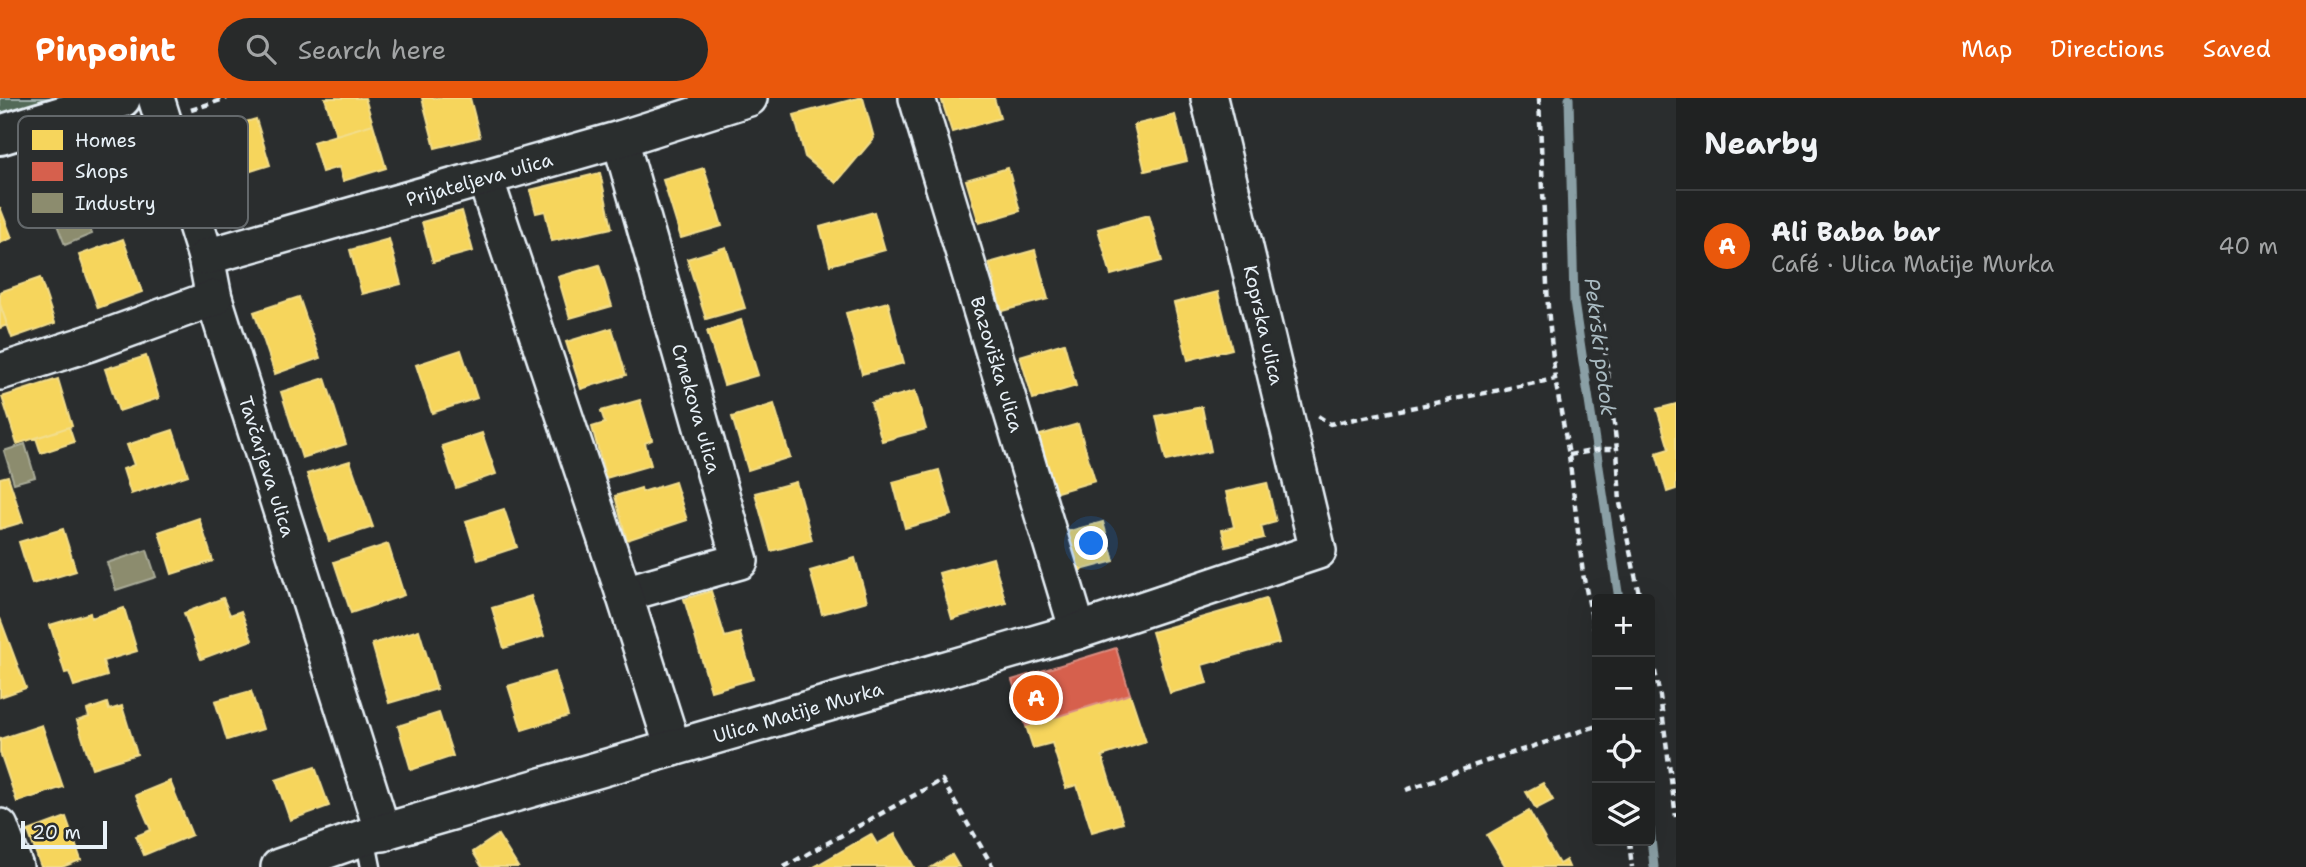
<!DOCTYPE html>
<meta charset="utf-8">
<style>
:root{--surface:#202222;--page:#282a2a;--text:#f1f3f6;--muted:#a2a4a5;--line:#3d3f40;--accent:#ea580c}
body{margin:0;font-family:"Shantell Sans",sans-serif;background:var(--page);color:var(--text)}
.controls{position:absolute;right:21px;bottom:21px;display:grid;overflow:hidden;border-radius:7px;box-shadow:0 7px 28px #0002}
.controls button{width:63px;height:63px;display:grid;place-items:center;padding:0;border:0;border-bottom:2px solid var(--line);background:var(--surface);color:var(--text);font:35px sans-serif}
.scale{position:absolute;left:21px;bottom:18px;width:86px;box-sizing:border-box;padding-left:7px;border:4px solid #e8f1f8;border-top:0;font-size:19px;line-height:24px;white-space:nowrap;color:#e8f1f8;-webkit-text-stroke:5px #2a2d2e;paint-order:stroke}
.you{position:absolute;left:1092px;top:446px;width:24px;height:24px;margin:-18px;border:5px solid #fff;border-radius:50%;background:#1a73e8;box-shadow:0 0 0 10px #1a73e833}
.badge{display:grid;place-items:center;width:46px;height:46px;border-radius:50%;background:var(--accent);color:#fff;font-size:23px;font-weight:700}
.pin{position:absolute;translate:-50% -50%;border:4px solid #fff;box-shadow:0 2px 7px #0006}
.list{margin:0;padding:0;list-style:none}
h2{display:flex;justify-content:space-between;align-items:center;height:91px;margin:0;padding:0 28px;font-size:30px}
h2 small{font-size:23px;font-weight:400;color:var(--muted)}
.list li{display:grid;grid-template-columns:46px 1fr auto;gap:21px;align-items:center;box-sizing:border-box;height:112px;padding:0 28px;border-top:2px solid var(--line)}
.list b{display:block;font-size:26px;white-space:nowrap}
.list p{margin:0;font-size:23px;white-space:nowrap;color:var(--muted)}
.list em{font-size:23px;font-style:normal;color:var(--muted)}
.icon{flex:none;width:38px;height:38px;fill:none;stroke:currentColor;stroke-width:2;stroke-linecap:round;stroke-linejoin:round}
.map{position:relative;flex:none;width:1676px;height:769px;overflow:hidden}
header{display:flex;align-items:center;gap:42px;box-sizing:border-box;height:98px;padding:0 35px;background:var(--accent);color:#fff}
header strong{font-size:33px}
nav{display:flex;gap:38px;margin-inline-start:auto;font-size:24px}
.search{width:490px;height:63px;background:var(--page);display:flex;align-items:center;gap:18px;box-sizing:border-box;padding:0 24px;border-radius:38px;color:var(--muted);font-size:26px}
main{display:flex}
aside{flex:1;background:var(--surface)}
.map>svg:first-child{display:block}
.green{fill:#536b58;stroke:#9eaea8;stroke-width:2}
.homes{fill:#f6d55c;stroke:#f2dd8b;stroke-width:2}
.shops{fill:#d6604d;stroke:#db8c80;stroke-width:2}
.industry{fill:#8c8c6e;stroke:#a8aa97;stroke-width:2}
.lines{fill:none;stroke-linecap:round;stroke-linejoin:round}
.stream{stroke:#8a9fa5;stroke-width:9}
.lane-casing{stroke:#e8f1f8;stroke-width:23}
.street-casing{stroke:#e8f1f8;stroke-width:40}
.secondary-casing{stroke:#e8f1f8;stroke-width:44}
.path{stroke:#e8f1f8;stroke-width:4.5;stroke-dasharray:7 5;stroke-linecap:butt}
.lane{stroke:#2a2d2e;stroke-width:18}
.street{stroke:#2a2d2e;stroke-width:35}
.secondary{stroke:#2a2d2e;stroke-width:38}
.labels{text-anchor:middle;stroke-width:7;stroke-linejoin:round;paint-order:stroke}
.street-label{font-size:19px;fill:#e8f1f8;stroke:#2a2d2e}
.water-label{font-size:21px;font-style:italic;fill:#a9bac1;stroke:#2a2d2e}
.key{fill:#2a2d2e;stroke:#63686b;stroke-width:2}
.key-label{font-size:19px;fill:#e8f1f8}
</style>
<header>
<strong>Pinpoint</strong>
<div class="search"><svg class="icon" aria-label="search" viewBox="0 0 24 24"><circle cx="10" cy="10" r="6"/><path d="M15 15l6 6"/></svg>Search here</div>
<nav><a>Map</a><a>Directions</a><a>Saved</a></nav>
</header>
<main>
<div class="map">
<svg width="1676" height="769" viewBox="0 0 1676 769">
<rect width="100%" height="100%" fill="#2a2d2e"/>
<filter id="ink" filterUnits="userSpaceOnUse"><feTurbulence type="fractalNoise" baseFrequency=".0143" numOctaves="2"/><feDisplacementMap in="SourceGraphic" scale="14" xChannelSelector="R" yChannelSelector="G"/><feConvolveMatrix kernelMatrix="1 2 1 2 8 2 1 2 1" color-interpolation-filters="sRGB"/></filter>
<g filter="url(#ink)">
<path class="green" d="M0 0H66L0 21Z"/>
<path class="homes" d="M325 0H365L373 26 336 37Z
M422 0H470L480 39 435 50Z
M858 0H863L874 40 836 85 805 59 794 17Z
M941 0H994L1000 20 952 34Z
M1175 17 1187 63 1145 73 1134 27Z
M256 21 270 67 222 82 208 35Z
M373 26 386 70 343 83 339 69 322 74 313 44Z
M704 70 722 128 681 140 663 82Z
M1008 70 1020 113 979 125 966 82Z
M600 75 612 130 552 143 545 113 536 115 530 92Z
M0 109 12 140 0 145Z
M462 113 473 153 433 164 422 124Z
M874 114 885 152 830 167 820 129Z
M1149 117 1162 163 1111 177 1098 131Z
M123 141 142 194 98 210 79 157Z
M389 141 401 186 362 196 350 152Z
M726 149 745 210 706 221 687 161Z
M1035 152 1048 201 1002 213 989 165Z
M599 167 612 208 570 220 558 179Z
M40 180 55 225 12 240 0 206V194Z
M1218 194 1232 251 1188 262 1174 205Z
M299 199 320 260 275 276 254 214Z
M888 204 904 265 862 276 846 215Z
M0 206 7 227 0 230Z
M741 222 758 277 724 287 707 233Z
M612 230 626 277 581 291 566 244Z
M1064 245 1076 288 1033 301 1020 258Z
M461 252 477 300 432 315 416 267Z
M146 258 159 300 119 313 105 271Z
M325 280 346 346 302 360 281 294Z
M58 281 72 328 17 346 2 299Z
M915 293 926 331 882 343 871 305Z
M640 302 652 342 645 345 651 367 606 380 592 329 605 325 601 313Z
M774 306 790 359 748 372 732 319Z
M1676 306V391L1667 394 1656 355 1669 351 1657 311Z
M1202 309 1211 353 1166 363 1156 318Z
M1078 326 1095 383 1054 395 1037 338Z
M69 329 74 344 41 355 36 340Z
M173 332 188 377 131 396 123 371 134 367 127 347Z
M482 335 496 376 456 390 442 348Z
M350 363 373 429 329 443 307 376Z
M939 372 952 417 905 430 893 384Z
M8 378 23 424 0 431V380Z
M675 384 687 422 627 442 615 398 641 390 642 394Z
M796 384 812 442 771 453 755 395Z
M1267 385 1276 424 1261 428 1264 440 1226 449 1222 432 1234 429 1226 394Z
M504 411 517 449 478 462 466 423Z
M199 420 213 463 172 476 159 434Z
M1103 424 1114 463 1077 473 1066 434Z
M63 431 76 473 32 486 19 444Z
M388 446 404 497 351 515 334 464Z
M855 460 867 503 822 516 810 473Z
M993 460 1006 505 952 521 939 475Z
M711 493 725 539 740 535 753 581 711 593 684 501Z
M531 498 544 538 504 550 492 510Z
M223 500 230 517 241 513 252 542 201 561 184 515Z
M1266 501 1279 545 1202 567 1207 585 1170 595 1152 534Z
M124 510 137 553 103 563 107 578 74 588 69 574 65 575 50 527 90 515 91 520Z
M0 520 26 590 0 599Z
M419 532 437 591 389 605 372 546Z
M555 574 568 618 522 632 508 588Z
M251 593 263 631 227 642 215 603Z
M1130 596 1146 644 1102 658 1123 725 1092 734 1077 687 1066 690 1052 645 1033 650 1026 628Z
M107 605 109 612 122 608 137 656 92 670 77 623 89 619 87 612Z
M439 615 453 658 411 672 398 628Z
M42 627 63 689 17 704 0 654V641Z
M315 669 329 708 290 722 276 682Z
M170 683 192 737 144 757 136 738 151 732 136 697Z
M1543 685 1553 702 1536 711 1526 694Z
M1529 713 1559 766 1566 762 1569 769H1506L1487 737Z
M66 719 81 762 62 769H41L28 733Z
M871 736 877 746 895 736 914 769H814Z
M498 737 518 769H482L473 754Z
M952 757 959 769H932Z"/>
<path class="shops" d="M1116 550 1130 596 1026 628 1012 582Z"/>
<path class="industry" d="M65 109 68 117 82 111 92 136 65 147 52 114Z
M25 346 35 379 14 385 4 353Z
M147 452 156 479 116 492 107 465Z"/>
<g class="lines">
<path class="stream" d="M1569 0 1574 204 1619 501
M1650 731 1654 769"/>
<defs>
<path id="lane" d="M365 739 371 769"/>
<g id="street">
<path id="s1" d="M156 0 206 159 214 200 383 735"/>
<path id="s2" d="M917 0 1078 533"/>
<path id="s3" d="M620 41 740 463 624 496"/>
<path d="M485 80 624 496 673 650"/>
<path id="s4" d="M206 159 620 41 749 0"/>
<path d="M0 274 90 245 214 200"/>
<path d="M0 729 15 769"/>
<path id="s5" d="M279 769 365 739 1078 533 1318 453 1209 0"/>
</g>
<path id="secondary" d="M0 37 121 0"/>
</defs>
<use href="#lane" class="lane-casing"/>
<use href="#street" class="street-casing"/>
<use href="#secondary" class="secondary-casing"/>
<path class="path" d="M1539 0 1548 210 1555 281 1569 357 1583 476 1597 544
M191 12 227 0
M1602 226 1617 351 1620 405 1640 501
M1318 318 1330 326 1555 281
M1569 357 1603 351H1617
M1650 549 1660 598 1676 719
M1406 692 1487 663 1597 628
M1629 743 1632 769
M784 769 942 682 993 769"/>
<use href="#lane" class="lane"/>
<use href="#street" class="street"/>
<use href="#secondary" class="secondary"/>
</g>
</g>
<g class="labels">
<g class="street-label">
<text dy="7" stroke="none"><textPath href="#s4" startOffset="284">Prijateljeva ulica</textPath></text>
<text transform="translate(1264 227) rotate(77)" y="7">Koprska ulica</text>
<text dy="7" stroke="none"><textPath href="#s2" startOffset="278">Bazoviška ulica</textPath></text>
<text dy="7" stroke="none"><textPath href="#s3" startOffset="280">Crnekova ulica</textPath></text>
<text dy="7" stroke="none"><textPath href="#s1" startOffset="385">Tavčarjeva ulica</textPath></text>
<text dy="7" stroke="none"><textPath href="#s5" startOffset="542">Ulica Matije Murka</textPath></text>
</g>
<g class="water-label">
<text transform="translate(1600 249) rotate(83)" y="7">Pekrski potok</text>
</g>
</g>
<rect x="18" y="18" width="230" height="112" rx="10" class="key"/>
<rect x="32" y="32" width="31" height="20" fill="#f6d55c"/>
<rect x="32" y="64" width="31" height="19" fill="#d6604d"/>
<rect x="32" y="95" width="31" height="20" fill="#8c8c6e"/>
<g class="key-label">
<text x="75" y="49">Homes</text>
<text x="75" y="80">Shops</text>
<text x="75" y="112">Industry</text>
</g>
</svg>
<div class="controls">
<button>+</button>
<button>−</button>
<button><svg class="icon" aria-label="locate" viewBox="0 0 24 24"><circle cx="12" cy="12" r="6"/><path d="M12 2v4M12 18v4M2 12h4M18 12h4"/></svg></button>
<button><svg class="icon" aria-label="layers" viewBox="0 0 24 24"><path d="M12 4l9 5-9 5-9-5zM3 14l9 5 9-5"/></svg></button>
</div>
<div class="scale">20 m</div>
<div class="you"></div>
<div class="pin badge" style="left:1036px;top:600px">A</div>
</div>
<aside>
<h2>Nearby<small></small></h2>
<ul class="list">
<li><span class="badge">A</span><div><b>Ali Baba bar</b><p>Café · Ulica Matije Murka</p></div><em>40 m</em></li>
</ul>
</aside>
</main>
